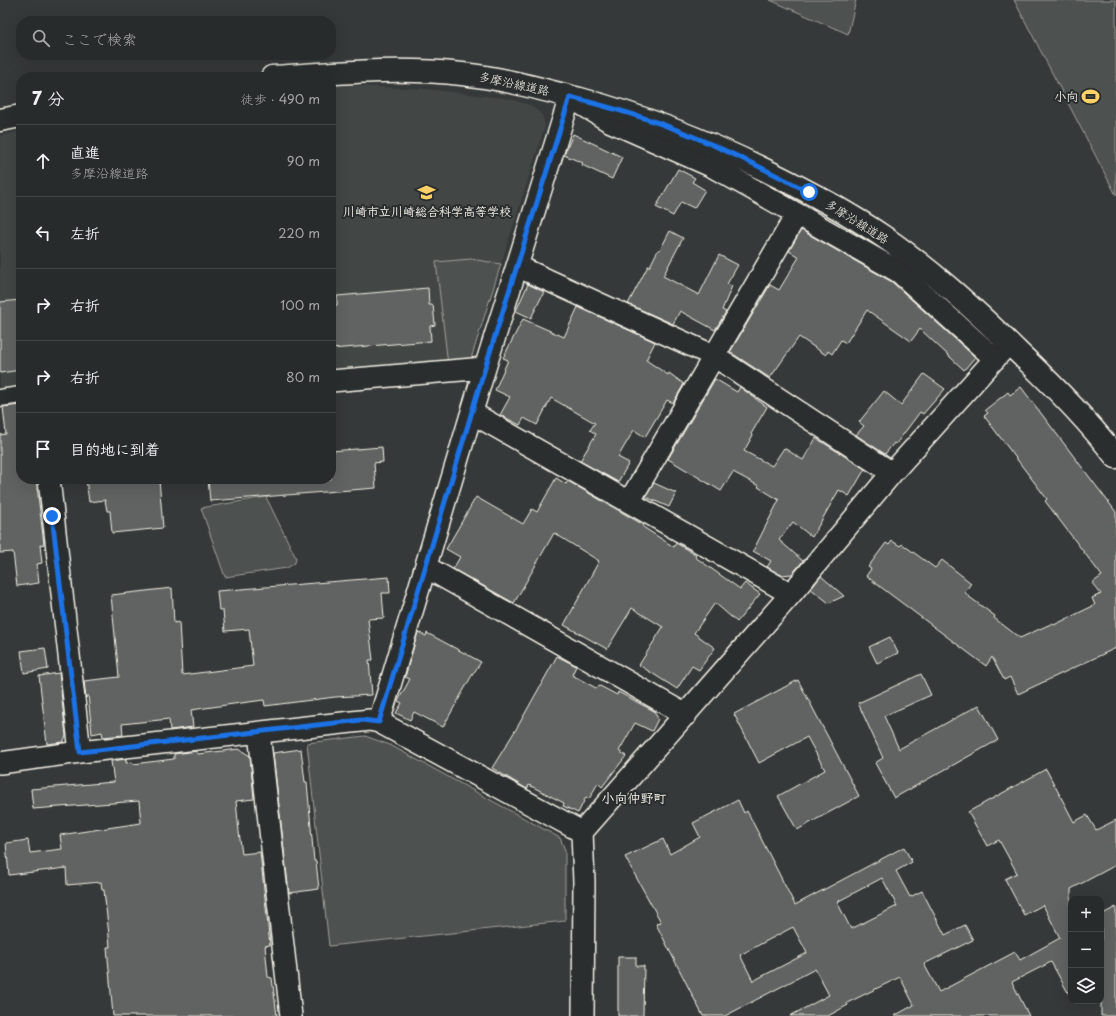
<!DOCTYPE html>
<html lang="ja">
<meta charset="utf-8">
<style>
:root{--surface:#282b2b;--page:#303333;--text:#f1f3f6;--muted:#a5a7a9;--line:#444747}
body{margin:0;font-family:"Playpen Sans","Klee One",sans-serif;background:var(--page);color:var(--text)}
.controls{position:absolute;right:12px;bottom:12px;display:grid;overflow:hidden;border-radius:8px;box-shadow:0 4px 16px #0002}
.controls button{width:36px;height:36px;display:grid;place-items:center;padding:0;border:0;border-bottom:1px solid var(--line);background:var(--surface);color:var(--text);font:20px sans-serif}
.stop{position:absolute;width:12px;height:12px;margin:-9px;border:3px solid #1a73e8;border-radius:50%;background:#fff}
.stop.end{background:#1a73e8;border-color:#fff;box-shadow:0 1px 4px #0008}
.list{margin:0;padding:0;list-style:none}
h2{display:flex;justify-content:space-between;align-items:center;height:52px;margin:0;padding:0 16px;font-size:17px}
h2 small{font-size:13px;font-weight:400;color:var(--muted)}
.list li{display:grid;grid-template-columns:26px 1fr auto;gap:12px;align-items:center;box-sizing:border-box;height:72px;padding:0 16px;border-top:1px solid var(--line)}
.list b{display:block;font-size:15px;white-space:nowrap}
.list p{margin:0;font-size:13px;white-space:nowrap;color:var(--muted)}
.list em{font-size:13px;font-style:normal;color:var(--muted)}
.icon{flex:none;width:22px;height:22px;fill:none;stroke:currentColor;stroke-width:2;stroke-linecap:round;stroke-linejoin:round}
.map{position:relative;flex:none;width:1116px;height:1016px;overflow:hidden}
.search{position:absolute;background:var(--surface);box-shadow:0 4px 16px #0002;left:16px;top:16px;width:320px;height:44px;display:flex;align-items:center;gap:10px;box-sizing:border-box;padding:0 14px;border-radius:16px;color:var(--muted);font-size:15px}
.panel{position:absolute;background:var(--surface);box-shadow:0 4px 16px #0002;left:16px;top:72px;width:320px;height:412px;border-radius:16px}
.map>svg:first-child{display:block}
.built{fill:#434645}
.green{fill:#4e514f;stroke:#a1a19c}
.building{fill:#616362;stroke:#f4f1e8;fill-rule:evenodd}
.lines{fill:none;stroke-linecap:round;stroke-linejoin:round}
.pedestrian-casing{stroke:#f4f1e8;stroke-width:19}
.minor-casing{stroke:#f4f1e8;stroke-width:24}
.primary-casing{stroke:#f4f1e8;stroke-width:25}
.pedestrian{stroke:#2a2d2e;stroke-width:16}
.minor{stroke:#2a2d2e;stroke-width:21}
.primary{stroke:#2a2d2e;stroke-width:22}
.route{stroke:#1a73e8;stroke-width:5}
.labels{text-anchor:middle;stroke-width:4;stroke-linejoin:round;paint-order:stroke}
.street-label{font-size:12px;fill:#f4f1e8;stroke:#2a2d2e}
.poi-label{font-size:12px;font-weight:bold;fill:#f4f1e8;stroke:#2a2d2e;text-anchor:end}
.neighbourhood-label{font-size:13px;font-weight:bold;fill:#f4f1e8;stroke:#2a2d2e}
</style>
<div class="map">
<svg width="1116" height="1016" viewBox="0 0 1116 1016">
<rect width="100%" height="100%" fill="#363939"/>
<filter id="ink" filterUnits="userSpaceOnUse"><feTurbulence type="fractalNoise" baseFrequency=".025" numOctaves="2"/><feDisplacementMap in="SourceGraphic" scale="8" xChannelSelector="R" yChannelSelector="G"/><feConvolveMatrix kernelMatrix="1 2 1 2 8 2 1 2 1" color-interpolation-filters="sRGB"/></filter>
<g filter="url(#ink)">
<path class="built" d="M331 85 426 89 511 99 532 106 542 115 545 126 501 264 471 259 448 365 331 375Z
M21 131V387L0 390V136Z"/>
<path class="green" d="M770 0H856L848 34Z
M1014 0H1116V195Z
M471 259 501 264 470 362 448 365 436 262Z
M266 497 296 558 295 563 287 568 225 577 201 508Z
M365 736 390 745 560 838 565 850V921L329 946 307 743Z"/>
<path class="building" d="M573 134 622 157 612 179 582 165 583 163 564 155Z
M678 169 695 178 692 182 705 190 694 208 681 202 673 216 656 207Z
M801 230 892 282 975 357 964 370 920 329 911 341 867 310 846 343 841 340 832 354 828 351 826 355 799 337 770 378 730 352 770 285 779 290 799 257 789 251Z
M670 231 683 238 663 276 699 295 719 255 738 265 727 284 732 286 722 310 726 312 715 330 680 311 673 324 628 304 648 266H650L658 250H660Z
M528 284 544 292 531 318 516 311Z
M428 288 429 305H433L435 325 430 326 431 341 331 349V306L337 305V296Z
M21 300V370L0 373V302Z
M578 307 655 342 646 360 668 375 669 373 684 384 673 403 667 400 645 437 634 430 618 457 629 463 618 482 580 461 596 434 590 430 595 423 551 398 537 425 524 418 520 425 500 415 510 397 495 390 508 360 503 358 523 319 564 337Z
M924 374 945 389 923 414 920 412 896 444 894 443 885 454 856 435 864 426 859 422 884 391 901 405Z
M715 379 737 392 740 387 767 407 751 434 753 435 744 451 772 466 784 448 803 460 816 438 865 469 849 496 839 490 812 537 793 522 779 540 803 561 792 574 781 575 767 567 771 561 753 551 779 500 758 487 759 486 733 472 721 491 668 459Z
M1021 387 1116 512V648L1018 694 1010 677 1004 680 992 657 986 666 866 576 871 569 868 567 886 543 889 545 892 541 900 546 902 544 935 568 942 560 971 583 965 592 968 596 995 616 994 618 1020 638 1053 623 1054 625 1095 605 1092 598 1101 594 1092 583 1102 576 1045 501 1047 499 984 416 988 413 985 410 1008 392 1010 395Z
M21 405V479H36L44 544 40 545 42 563 37 564 39 583 17 586 13 552 0 553V435L6 434 3 407Z
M382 447 383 462 374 463 376 488 210 501 208 479H331V451Z
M556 478 566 484 568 481 628 516 644 525 643 527 674 547 676 543 688 550 696 555 695 557 740 589 745 583 760 594 737 622 715 603 694 633 715 648 699 670 692 666 677 689 639 665 663 627 632 608 607 649 564 625 599 561 554 533 514 603 453 569 460 557 446 549 476 497 523 524 532 509 537 512Z
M86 479H159L163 528 112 533 110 511H107L105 500 89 502Z
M654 483 676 493 669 507 646 497Z
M821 576 844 596 829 603 811 589Z
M389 577 390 593H382L384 618 368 619 373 660H369L372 695 335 697 265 706 264 700 226 705 191 710 193 727 170 730 169 719 122 724 123 735 103 737 102 732 92 734 88 695 86 698 84 681 119 677 111 595 172 588 174 623 179 622 182 675 253 666 249 629 225 631 223 610H219L217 591Z
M418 632 426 636 427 633 481 662 471 677 443 727 414 712 410 720 396 713 402 703 398 701 410 679 405 677Z
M890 637 898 653 877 663 869 647Z
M45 648 48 669 24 673 21 651Z
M557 656 576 666 572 675 596 688 600 686 617 695 618 692 654 711 658 719 652 731 635 723 619 751 626 756 602 787 598 783 589 799 586 797 578 813 563 806 564 803 529 785 527 789 492 768 518 726Z
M59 673 66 736 63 742 47 744 39 676Z
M921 674 931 695 884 716 899 749 979 705 998 740 894 798 875 763 883 758 858 703Z
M798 680 859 796 797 830 778 796 825 770 807 737 759 763 734 714Z
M239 749 250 756 254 799 236 801 239 832 242 854 260 852 270 945 265 946 268 977 272 978 277 1016H113L107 947H110L108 926 104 890H102L101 882 67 885 66 868 9 875 6 843 28 840 30 853 62 849 60 835 141 823 139 801 33 809 31 789 114 782 111 761 126 759V763L132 762 133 764 174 759V754L197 751 198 754Z
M301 749 305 782H307L314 861H316L319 889 289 893 273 753Z
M1046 769 1074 822 1087 815 1096 830 1116 820V865L1071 889V998L1051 962 1012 982 1029 1016H894L914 1005 900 977 847 1003 848 1005 828 1016H790L829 995 815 969 725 1016H703L656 924 661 922 625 857 663 839 670 854 700 837 693 823 738 800 744 813 747 811 795 905 904 847 912 862 896 871 910 897 922 891 945 935 965 925 973 940 924 964 939 992 1015 952 1020 960 1060 938 1043 905 1024 915 1005 879 1017 873 999 840 987 846 968 812ZM882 878 897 906 851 929 837 902ZM793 927 807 953 753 981 740 955Z
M1116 907V1016H1101V915Z
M618 957H636V966H644L643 1016H618Z"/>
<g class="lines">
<defs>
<path id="pedestrian" d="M0 398 21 395"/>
<path id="minor" d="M797 214 899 272 995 359
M517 266 714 356 892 473
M485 368 570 97 609 121 713 167 797 214 629 502
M331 381 485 368 379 722
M472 413 791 594
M49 479 80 752
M426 567 686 715
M259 733 291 1016
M0 763 80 752 370 720 379 722 582 832 791 594 892 473 1009 343
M582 832 584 882 583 1016"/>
<path id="primary" d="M272 77C335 73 399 67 462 74 502 78 541 89 580 99 646 117 704 140 765 170 806 190 846 211 884 237 932 270 975 310 1017 351 1052 384 1086 418 1116 457
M0 120 21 116"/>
</defs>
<use href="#pedestrian" class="pedestrian-casing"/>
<use href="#minor" class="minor-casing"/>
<use href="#primary" class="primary-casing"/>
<use href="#pedestrian" class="pedestrian"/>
<use href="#minor" class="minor"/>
<use href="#primary" class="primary"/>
</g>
</g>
<g class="lines" filter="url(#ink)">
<path class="route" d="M52 516 80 752 361 720 379 722 485 368 570 97C605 106 639 115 672 128 719 146 765 169 809 192"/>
</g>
<defs>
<symbol id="stadium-bare" viewBox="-9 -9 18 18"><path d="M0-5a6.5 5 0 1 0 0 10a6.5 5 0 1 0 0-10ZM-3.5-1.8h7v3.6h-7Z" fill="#ffd166" stroke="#2a2d2e" stroke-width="2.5" paint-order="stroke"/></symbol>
<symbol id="school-bare" viewBox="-9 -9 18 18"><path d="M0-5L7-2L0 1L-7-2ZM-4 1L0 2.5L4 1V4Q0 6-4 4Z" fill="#ffd166" stroke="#2a2d2e" stroke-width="2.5" paint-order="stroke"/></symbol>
</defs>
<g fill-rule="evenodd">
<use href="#stadium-bare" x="1078" y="84" width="25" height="25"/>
<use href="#school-bare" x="414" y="180" width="25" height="25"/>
</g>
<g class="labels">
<g class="street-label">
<text transform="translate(514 84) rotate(12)" y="4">多摩沿線道路</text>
<text transform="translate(857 222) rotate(32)" y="4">多摩沿線道路</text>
</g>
<g class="poi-label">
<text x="1078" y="101">小向</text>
<text x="427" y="216" text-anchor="middle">川崎市立川崎総合科学高等学校</text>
</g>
<g class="neighbourhood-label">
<text x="634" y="803">小向仲野町</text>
</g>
</g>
</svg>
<div class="controls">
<button>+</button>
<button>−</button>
<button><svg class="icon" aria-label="layers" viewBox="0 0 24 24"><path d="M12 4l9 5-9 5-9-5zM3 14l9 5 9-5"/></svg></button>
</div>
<div class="stop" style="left:809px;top:192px"></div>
<div class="stop end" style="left:52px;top:516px"></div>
<div class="search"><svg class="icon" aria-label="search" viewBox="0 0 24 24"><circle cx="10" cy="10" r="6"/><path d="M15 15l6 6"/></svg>ここで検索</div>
<section class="panel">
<h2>7 分<small>徒歩 · 490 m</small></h2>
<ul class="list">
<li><svg class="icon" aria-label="ahead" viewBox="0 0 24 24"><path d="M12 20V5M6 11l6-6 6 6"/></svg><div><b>直進</b><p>多摩沿線道路</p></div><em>90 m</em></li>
<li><svg class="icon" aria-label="left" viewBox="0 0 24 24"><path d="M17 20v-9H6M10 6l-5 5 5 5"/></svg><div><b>左折</b></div><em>220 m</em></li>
<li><svg class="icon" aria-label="right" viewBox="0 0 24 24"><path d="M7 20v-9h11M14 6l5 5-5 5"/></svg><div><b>右折</b></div><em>100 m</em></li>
<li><svg class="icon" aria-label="right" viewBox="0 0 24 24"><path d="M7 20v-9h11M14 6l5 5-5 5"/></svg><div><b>右折</b></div><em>80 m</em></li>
<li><svg class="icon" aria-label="arrive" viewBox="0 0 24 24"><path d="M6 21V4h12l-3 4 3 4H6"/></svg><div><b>目的地に到着</b></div></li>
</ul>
</section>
</div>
